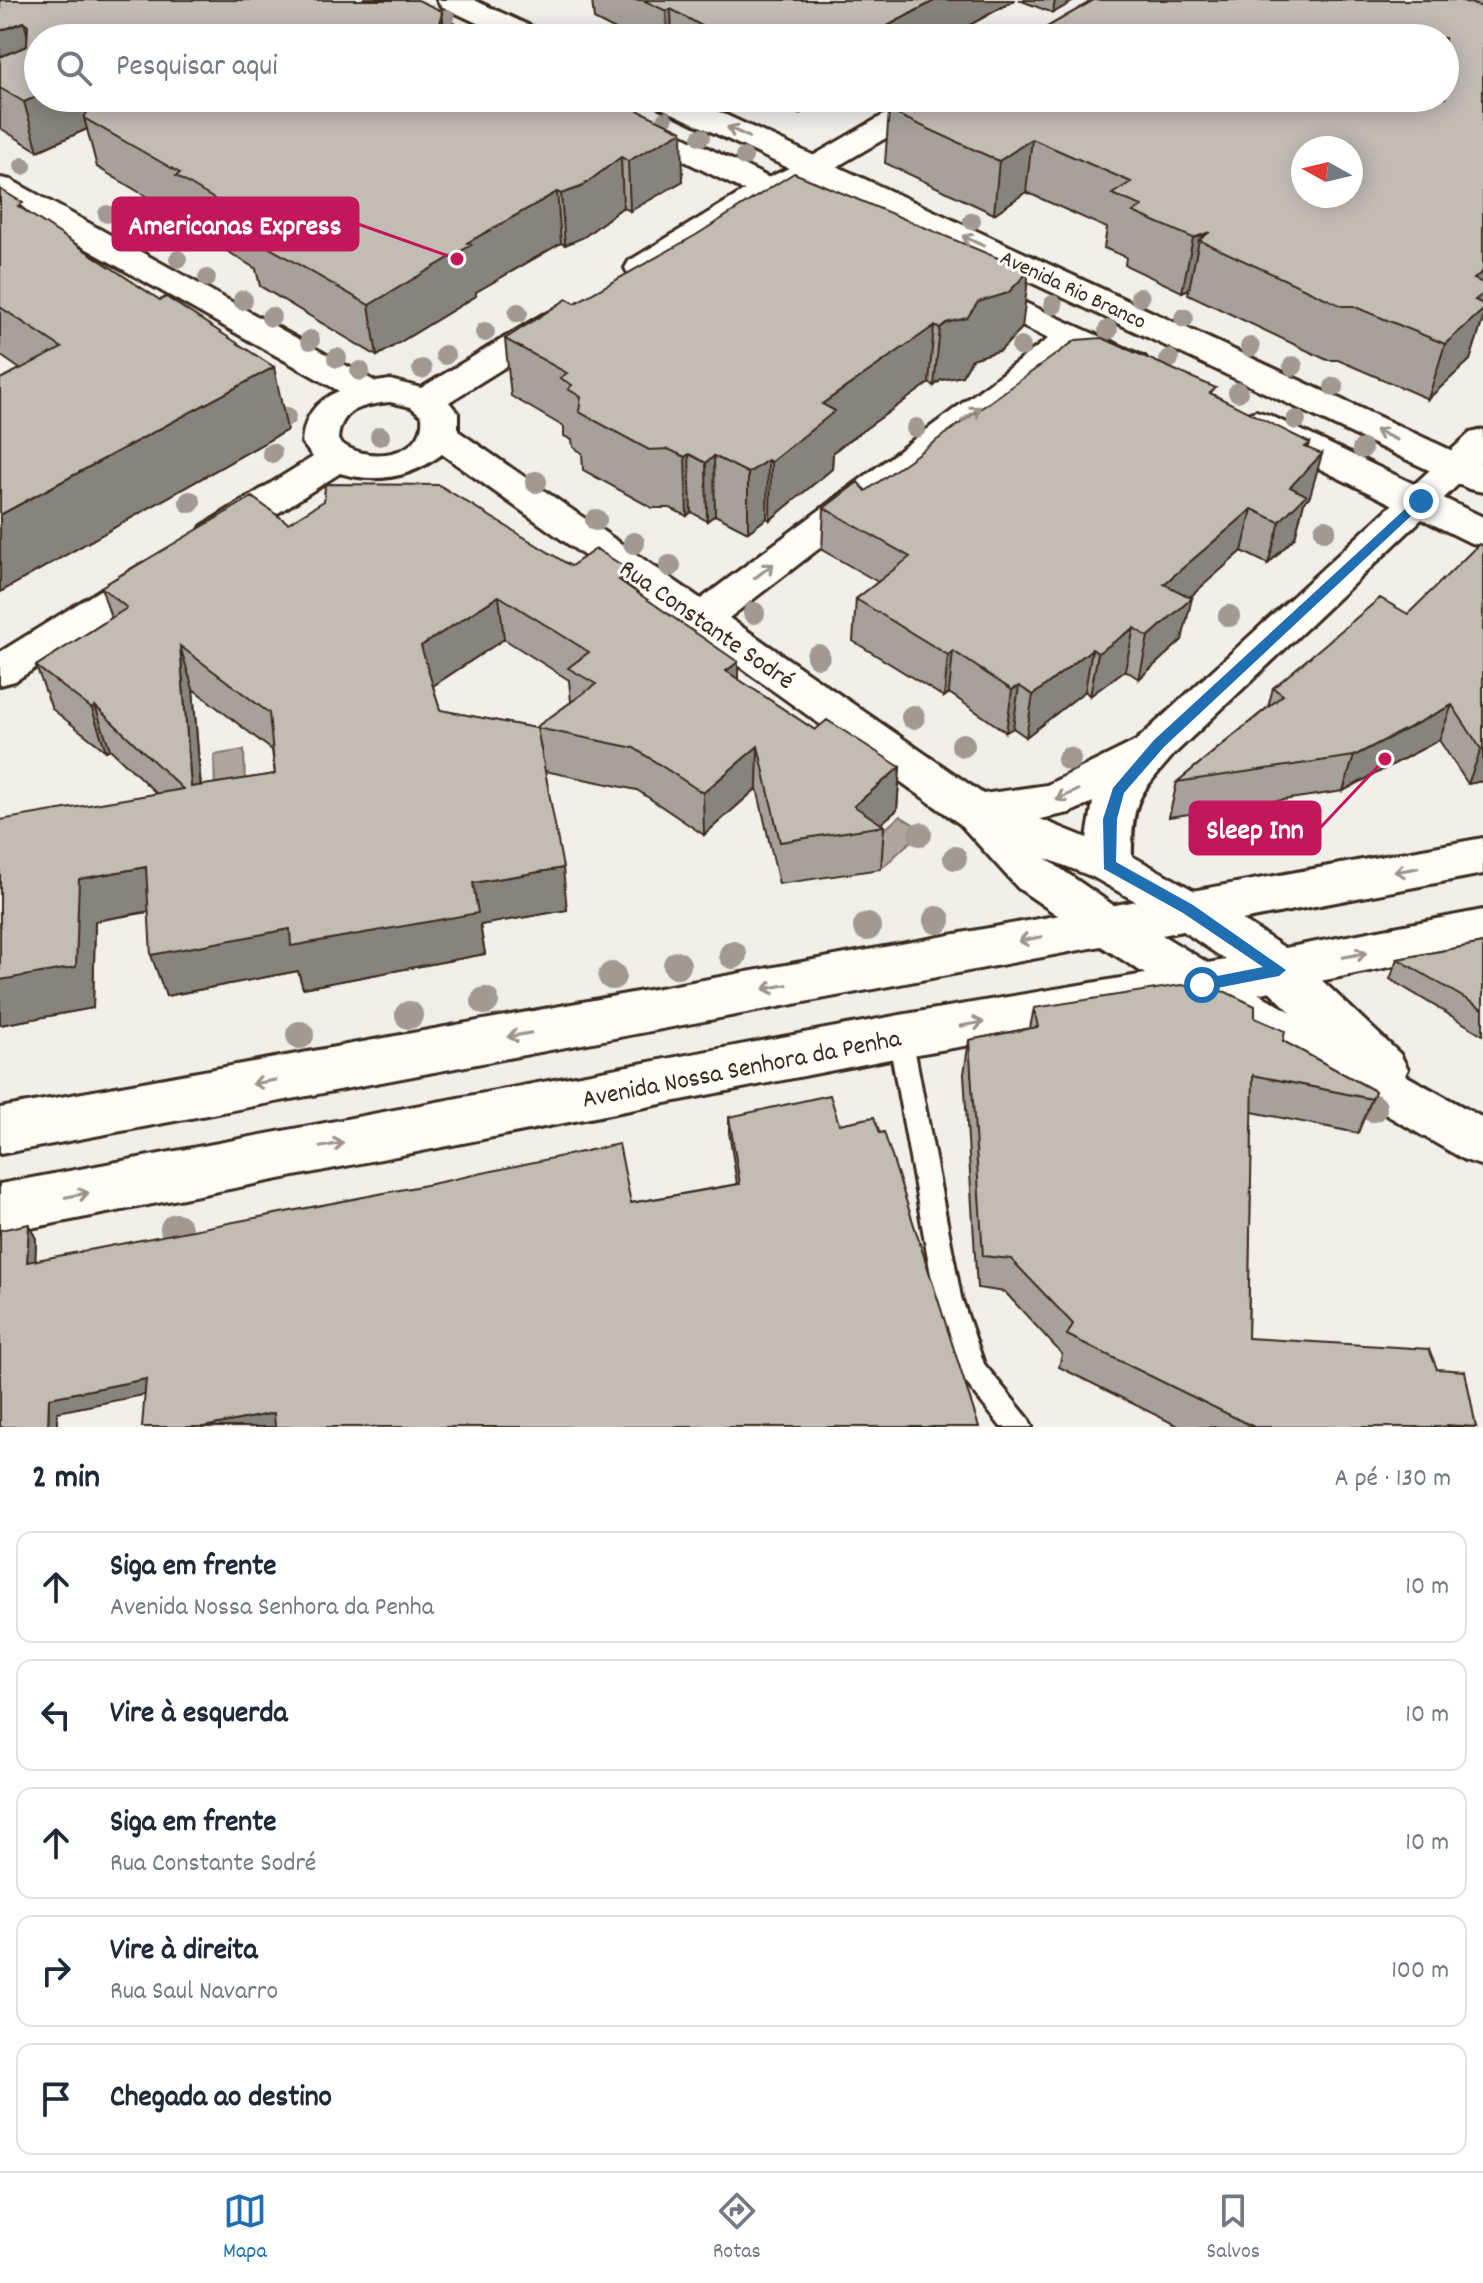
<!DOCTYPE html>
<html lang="pt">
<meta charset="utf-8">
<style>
:root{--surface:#fff;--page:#f6f6f7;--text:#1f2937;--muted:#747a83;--line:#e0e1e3;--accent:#1f6fb2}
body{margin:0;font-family:Dekko,sans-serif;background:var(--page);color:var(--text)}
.compass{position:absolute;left:1291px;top:136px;width:72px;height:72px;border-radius:50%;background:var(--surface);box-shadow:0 4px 20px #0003;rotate:278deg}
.stop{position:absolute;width:24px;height:24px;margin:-18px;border:6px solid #1f6fb2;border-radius:50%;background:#fff}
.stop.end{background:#1f6fb2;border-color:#fff;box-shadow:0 2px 8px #0008}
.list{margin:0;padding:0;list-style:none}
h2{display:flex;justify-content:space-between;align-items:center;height:104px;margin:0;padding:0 32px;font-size:34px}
h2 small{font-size:26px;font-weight:400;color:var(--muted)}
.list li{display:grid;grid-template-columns:52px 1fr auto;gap:24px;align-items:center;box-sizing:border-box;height:112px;margin:0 16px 16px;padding:0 16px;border:2px solid var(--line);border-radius:16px}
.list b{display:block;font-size:30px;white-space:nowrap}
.list p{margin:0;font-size:26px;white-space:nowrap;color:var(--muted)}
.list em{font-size:26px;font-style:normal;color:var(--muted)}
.icon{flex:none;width:44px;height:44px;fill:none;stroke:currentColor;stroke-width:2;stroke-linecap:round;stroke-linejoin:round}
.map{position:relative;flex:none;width:1483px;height:1427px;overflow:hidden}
.search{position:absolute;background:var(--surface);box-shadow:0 4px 20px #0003;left:24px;right:24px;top:24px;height:88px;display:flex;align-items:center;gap:20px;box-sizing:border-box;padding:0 28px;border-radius:44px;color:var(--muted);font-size:30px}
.sheet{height:744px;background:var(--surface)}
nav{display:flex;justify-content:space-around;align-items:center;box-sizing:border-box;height:112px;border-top:2px solid var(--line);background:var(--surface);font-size:22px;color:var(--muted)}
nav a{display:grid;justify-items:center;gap:4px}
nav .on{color:var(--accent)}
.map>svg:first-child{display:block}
.water{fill:#aea69f;stroke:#80746b;stroke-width:2}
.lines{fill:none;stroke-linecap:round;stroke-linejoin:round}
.service-casing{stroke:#3b2a1e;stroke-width:6}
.minor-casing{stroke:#3b2a1e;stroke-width:6}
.tertiary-casing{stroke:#3b2a1e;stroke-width:6}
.primary-casing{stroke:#3b2a1e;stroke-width:6}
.service{fill:#fdfcf7;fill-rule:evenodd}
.minor{fill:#fdfcf7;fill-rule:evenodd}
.tertiary{fill:#fdfcf7;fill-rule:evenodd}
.primary{fill:#fdfcf7;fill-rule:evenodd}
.tree{fill:#a29a92}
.wall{fill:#a6a29b;stroke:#3b2a1e;stroke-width:2;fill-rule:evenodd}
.shaded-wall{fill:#87847e;stroke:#3b2a1e;stroke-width:2}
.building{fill:#c1bcb4;stroke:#3b2a1e;stroke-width:2;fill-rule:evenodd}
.oneway{stroke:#9c938a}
.route{fill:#1f6fb2}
.labels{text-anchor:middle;stroke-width:6;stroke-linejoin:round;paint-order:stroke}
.far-street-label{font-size:22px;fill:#3b2a1e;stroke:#fdfcf7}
.street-label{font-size:26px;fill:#3b2a1e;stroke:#fdfcf7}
.leader{fill:none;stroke:#c2185b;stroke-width:3}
.callout-dot{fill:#c2185b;stroke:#fdfcf7;stroke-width:3}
.callout{fill:#c2185b;stroke:#c2185b;stroke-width:3}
.callout-label{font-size:28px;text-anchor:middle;font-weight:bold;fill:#fff}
</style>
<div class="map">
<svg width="1483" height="1427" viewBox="0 0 1483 1427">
<rect width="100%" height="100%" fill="#f1efea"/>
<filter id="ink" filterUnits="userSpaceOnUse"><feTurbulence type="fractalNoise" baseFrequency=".0125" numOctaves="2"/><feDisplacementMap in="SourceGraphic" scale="16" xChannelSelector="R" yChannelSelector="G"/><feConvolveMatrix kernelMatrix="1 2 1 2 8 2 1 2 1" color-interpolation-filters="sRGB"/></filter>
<g filter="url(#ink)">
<path class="water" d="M244 750 245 786 215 792 214 755Z
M900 816 923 830 883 867 859 852Z"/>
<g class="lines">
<defs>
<path id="service" d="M900 1026 908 1029 912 1036 961 1297 984 1364 1028 1418 1032 1427H1001L964 1380 935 1297 888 1036 892 1029Z"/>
<path id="minor" d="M913 98H949L944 104 826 173 779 197 653 275 641 278 629 275 625 268 629 261 757 183 804 161Z
M0 178 11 180 376 382 390 380 421 388 542 315 554 312 566 315 571 322 566 329 449 402 458 413V431L701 599 1060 330 1072 327 1084 330 1089 337 1084 344 729 618 983 794 1047 785 1136 741 1470 433 1483 430V461L1174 754C1138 797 1132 798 1132 856L1204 896 1211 909 1204 922 1188 927 1172 922 1093 877 1045 858 1123 912 1130 925 1123 938 1107 943 1091 938 1018 888 960 824 442 454C412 477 377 484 340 473L230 544 216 548 202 544 197 535 202 526 313 457 302 443C304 417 315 401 339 391L0 200ZM390 402 411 407 422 416C427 458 362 465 338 440 340 409 362 405 390 402ZM1093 802 1087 838 1040 819 1069 813Z
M156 560 170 564 176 573 170 582 15 681 0 685V652L142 564Z
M1279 951 1296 956 1400 1054 1408 1069 1405 1075 1483 1118V1166L1465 1160 1188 1001 1181 987 1188 973 1205 968 1222 973 1291 1012 1262 984 1255 970 1262 956Z"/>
<path id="tertiary" d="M365 0H402L467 32 472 38H434L369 6Z
M437 0H474L543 32 548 38H509L441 6Z
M565 98H604L834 209 839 216 834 223 822 226 810 223 569 104Z
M649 98H689L1483 465V492L1469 489 653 104Z
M970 278 1145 357 1150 365 1145 373 1132 376 1119 373 958 295 953 288 958 281Z
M1256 411 1269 415 1483 517V546L1469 542 1243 431 1237 423 1243 415Z"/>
<path id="primary" d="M1483 838V874L1242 920 1285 948 1483 910V948L1202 1005 900 1057 0 1234V1184L900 1015 1145 974 1101 946 0 1154V1108ZM1183 931 1226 960 1208 963 1162 935Z"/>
</defs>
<use href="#service" class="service-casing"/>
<use href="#minor" class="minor-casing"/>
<use href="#tertiary" class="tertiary-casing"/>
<use href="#primary" class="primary-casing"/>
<use href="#service" class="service"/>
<use href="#minor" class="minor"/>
<use href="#tertiary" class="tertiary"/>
<use href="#primary" class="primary"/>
</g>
<g class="tree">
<circle cx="447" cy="17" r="8"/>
<circle cx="665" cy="119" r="8"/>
<circle cx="701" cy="137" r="9"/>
<circle cx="744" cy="157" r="9"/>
<circle cx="23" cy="166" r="9"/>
<circle cx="107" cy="214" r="9"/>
<circle cx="972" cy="221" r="9"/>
<circle cx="178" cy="259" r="9"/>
<circle cx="207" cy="278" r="9"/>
<circle cx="1140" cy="297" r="10"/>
<circle cx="243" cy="300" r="10"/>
<circle cx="1053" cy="305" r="10"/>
<circle cx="518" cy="313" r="10"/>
<circle cx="271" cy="317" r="10"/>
<circle cx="1184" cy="318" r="10"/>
<circle cx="1108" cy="330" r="10"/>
<circle cx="485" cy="332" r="10"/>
<circle cx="310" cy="340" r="10"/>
<circle cx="1021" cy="347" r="10"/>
<circle cx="1250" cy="347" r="10"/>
<circle cx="445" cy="355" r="10"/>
<circle cx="337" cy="358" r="10"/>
<circle cx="1169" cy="359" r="10"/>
<circle cx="1293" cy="366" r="10"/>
<circle cx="422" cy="369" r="10"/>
<circle cx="360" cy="371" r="10"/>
<circle cx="1334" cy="387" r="10"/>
<circle cx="1238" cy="392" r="10"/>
<circle cx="286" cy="417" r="10"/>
<circle cx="1296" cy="420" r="10"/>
<circle cx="916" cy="428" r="10"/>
<circle cx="380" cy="436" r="10"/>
<circle cx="1362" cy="449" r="10"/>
<circle cx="272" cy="453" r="10"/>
<circle cx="536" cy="482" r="11"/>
<circle cx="190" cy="502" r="11"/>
<circle cx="596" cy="520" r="11"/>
<circle cx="1325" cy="530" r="11"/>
<circle cx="634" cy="543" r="11"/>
<circle cx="670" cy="566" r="11"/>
<circle cx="754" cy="613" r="11"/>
<circle cx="1229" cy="616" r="11"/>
<circle cx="818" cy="656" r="12"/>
<circle cx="913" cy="717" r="12"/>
<circle cx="963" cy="745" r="12"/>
<circle cx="1069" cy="759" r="12"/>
<circle cx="920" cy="834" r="12"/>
<circle cx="955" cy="858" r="12"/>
<circle cx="937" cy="920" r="14"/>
<circle cx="867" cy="927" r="14"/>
<circle cx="733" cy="955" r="14"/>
<circle cx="677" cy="965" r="14"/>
<circle cx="612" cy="976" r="14"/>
<circle cx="485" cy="1001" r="14"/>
<circle cx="409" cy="1015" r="14"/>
<circle cx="300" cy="1035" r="14"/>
<circle cx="1373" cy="1108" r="14"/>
<circle cx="176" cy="1229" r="16"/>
</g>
<path class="wall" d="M0 0H418L38 98H612L683 181 630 211 623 207 584 237 565 245 561 243 476 292V296L377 356 260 286 256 269 187 226 186 220 97 167 87 129 38 151 0 128Z
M592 0H1015L946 38H631L594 19Z
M1019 0H1075L1053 13Z
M1088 0H1483V319L1470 360 1428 399 1338 360H1327L1188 294 1189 289 1182 292 1125 265 1126 257 1104 248 1107 228 1026 192 994 214 885 163 889 111 1445 98 1042 30 1088 3Z
M761 98H836L818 108 814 106 799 114Z
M0 189 287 430 0 592V379L20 369 0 355Z
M575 303 1022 328 1001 350 972 359 962 376 941 380 934 386 929 383 833 452 832 469 770 520 767 518 748 532 715 515 707 521 691 512 687 516 670 508H652L583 470 582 453 573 447 572 440 564 436V427L511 396 505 339Z
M1214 395 1308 449 1310 496 1304 502 1295 537 1268 564 1242 551 1189 597 1182 640 1139 679 1125 670 1090 696 1085 691 1026 737 1013 728 1006 732 949 693 944 697 853 641 856 599 878 582 822 550 824 508 866 491Z
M288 523 571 566 633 572 634 590 738 679 815 730 900 767 897 810 880 824 884 826 881 869 779 884 757 788 704 835 637 790 545 771 567 910 480 925 485 954 303 988 298 971 166 996 149 912 95 921 93 1008 0 1025 156 793 110 749 106 751 52 709 36 666 111 618 101 587ZM504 639 569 680 571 702 535 728 440 710 433 686ZM193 689 272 750 275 774 201 786Z
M1483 546V781L1468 784 1439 740 1343 791 1169 817 1177 782 1268 707 1273 688 1408 614Z
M1483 943V1035L1390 979 1398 959Z
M1034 1008 1255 1018 1283 1041 1375 1091 1358 1133 1252 1112 1248 1338 1437 1369 1476 1427H1180L1059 1367 1062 1354 1005 1292 977 1288 964 1074 969 1040 1030 1028Z
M729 1117 839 1124 979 1427 145 1394 57 1412 29 1224 36 1239 35 1261 631 1203 737 1184 729 1132Z"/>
<path class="shaded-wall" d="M936 0H1015L946 38H865Z
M1055 0H1075L1053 13Z
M671 9 672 38H667L666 11Z
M442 11 445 38H438Z
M24 22 37 70 0 85V31Z
M38 96V98H123L84 118 87 129 38 151 24 102Z
M800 98H814V106L799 114Z
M818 98H836L818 108Z
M682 131 683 181 630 211 628 161Z
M1032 139 1026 192 994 214 999 161Z
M621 157 623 207 584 237 565 245 561 194Z
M557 192 561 243 476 292V296L377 356 369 305 467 243Z
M1210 232 1199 240 1189 289 1182 292 1193 238Z
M1029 271 1022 328 1001 350 972 359 962 376 941 380 934 386 940 328 978 302Z
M1483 271V319L1470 360 1428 399 1445 344 1474 279Z
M934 326 929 383 833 452 832 469 770 520 771 462 822 404Z
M274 367 287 430 0 592V515Z
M1310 443 1301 475 1322 454 1310 496 1304 502 1295 537 1268 564 1290 487 1305 447Z
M689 454 691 512 687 516 685 457Z
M714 456 715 515 707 521 706 463Z
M768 460 767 518 748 532V473Z
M1252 509 1242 551 1156 627 1164 584Z
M633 572 636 615 619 580Z
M499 596 504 639 428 689 421 646Z
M1192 598 1182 640 1139 679 1148 637Z
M1134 628 1125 670 1090 696 1098 653Z
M180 646 193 689 204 830 191 787Z
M1092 649 1085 691 1026 737 1033 695Z
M953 651 949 693 944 697 948 655Z
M738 662V705L726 671Z
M1019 686 1013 728 1006 732 1012 690Z
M1452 705 1439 740 1343 791 1354 756Z
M95 706 110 749 106 751 92 709Z
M758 746 757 788 704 835 703 793Z
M1481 749H1483V781L1468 784Z
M900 767 897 810 876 828 854 806Z
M146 867 161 909 95 921 93 1008 0 1025V980L79 879Z
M563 868 567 910 480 925 485 954 303 988 298 971 166 996 151 955 473 883Z
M29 1224 36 1239 35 1277 27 1262Z
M146 1379 153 1393 57 1412V1427H48L49 1398Z
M274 1413 280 1427H203Z"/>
<path class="building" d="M0 0H418L442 11 438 38H38V96L24 102 0 88V57L27 46 28 25 24 22 0 31Z
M643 0H936L865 38H727L711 31 671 9 666 11Z
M1094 0H1459L1483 7V271L1474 279 1483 283V294L1475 300 1483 304V310L1445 344 1353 306H1342L1199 240 1210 232 1193 238 1133 212 1142 206 1112 194 1131 182 1032 139 999 161 889 111 911 98H1445V38H1023L1038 28 1042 30ZM1303 148H1351V196H1303Z
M95 98H612L682 131 628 161 621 157 581 187 561 194 557 192 467 243 471 245 369 305 249 236 264 229 176 176 180 173 84 118Z
M794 173 1029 271 1008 293 978 302 967 318 946 323 940 328 934 326 822 404 835 411 771 462 768 460 748 473 714 456 706 463 689 454 685 457 668 449 649 450 579 412 581 397 568 389 572 385 560 378 567 373 505 339 567 299 575 303 696 235Z
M0 189 23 203 18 206 160 300 166 297 274 367 0 515V379L62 348 0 307Z
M1102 338 1216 388 1210 393 1310 443 1305 447 1322 454 1290 487 1306 495 1279 522 1252 509 1164 584 1192 598 1148 637 1134 628 1098 653 1092 649 1033 695 1019 686 1012 690 953 651 948 655 856 599 910 557 824 508 858 482 866 491 1076 340Z
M325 484 439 485 571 566 596 549 633 572 619 580 738 662 726 671 815 730 827 720 900 767 854 806 884 826 780 842 758 746 703 793 634 748 537 728 563 868 473 883 478 913 291 946 290 929 151 955 146 867 79 879 76 967 0 980V820L183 789 95 706 92 709 36 666 127 608 101 587 252 497 288 523 324 501ZM499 596 589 652 568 668 596 684 535 728 440 710 421 646ZM180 646 269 713 275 774 191 787Z
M1479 544 1483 546V749H1481L1452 705 1354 756 1177 782 1283 695 1273 688 1380 598 1408 614Z
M1483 943V1009L1398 959Z
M1181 985 1226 992 1255 1006V1018L1285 1031 1283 1041 1375 1091 1372 1099 1253 1075 1248 1338 1429 1349 1437 1369 1465 1371 1476 1427 1447 1425V1427H1254L1067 1335 1073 1324 1011 1259 983 1256 969 1040 1038 1027 1034 1008Z
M830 1095 839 1124 874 1117 880 1133 884 1132 979 1427H275L274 1413 203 1427H142L146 1379 49 1398 48 1427H0V1230L29 1224 27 1262 436 1183 619 1144 631 1203 740 1184 729 1117Z"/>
<defs><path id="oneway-shaft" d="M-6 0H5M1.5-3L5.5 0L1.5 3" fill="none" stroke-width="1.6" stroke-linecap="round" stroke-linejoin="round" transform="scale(2)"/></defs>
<g class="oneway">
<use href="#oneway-shaft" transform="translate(738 132) rotate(-155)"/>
<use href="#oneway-shaft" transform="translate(973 241) rotate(-155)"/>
<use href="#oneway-shaft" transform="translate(971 414) rotate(-37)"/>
<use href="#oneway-shaft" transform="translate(1386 435) rotate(-155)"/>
<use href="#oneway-shaft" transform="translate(764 571) rotate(-37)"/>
<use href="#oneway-shaft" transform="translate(1067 795) rotate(155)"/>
<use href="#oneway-shaft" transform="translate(1406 870) rotate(170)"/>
<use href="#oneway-shaft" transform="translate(1030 939) rotate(169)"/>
<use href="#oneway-shaft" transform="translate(1355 955) rotate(-11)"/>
<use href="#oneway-shaft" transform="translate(775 987) rotate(169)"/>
<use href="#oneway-shaft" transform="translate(972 1024) rotate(-10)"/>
<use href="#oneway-shaft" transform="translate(519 1035) rotate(170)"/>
<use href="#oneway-shaft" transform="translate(264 1082) rotate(170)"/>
<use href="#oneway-shaft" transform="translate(332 1145) rotate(-11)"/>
<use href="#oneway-shaft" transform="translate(77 1195) rotate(-11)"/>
</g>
</g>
<path class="route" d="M1417 498 1427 501 1164 747 1124 793 1117 819 1116 862 1193 905 1286 970 1279 976 1202 991 1196 989V981L1202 979 1263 967 1183 913 1104 869 1103 819 1113 788 1154 740Z"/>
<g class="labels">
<g class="far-street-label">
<text transform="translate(1074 288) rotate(25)" y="8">Avenida Rio Branco</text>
</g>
<g class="street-label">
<text transform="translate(708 623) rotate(35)" y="9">Rua Constante Sodré</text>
<text transform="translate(741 1067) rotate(-11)" y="9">Avenida Nossa Senhora da Penha</text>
</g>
</g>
<path class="leader" d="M457 259L358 224M1385 759L1320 828"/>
<g class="callout-dot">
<circle cx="457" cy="259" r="8"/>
<circle cx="1385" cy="759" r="8"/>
</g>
<g class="callout">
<rect x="113" y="198" width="245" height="52" rx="8"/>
<rect x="1190" y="802" width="130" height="52" rx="8"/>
</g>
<g class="callout-label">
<text x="235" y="234">Americanas Express</text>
<text x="1255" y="838">Sleep Inn</text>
</g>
</svg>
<svg class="compass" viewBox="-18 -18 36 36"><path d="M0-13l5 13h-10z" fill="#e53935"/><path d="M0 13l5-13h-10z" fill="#747a83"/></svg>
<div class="stop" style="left:1202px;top:985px"></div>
<div class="stop end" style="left:1421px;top:501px"></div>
<div class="search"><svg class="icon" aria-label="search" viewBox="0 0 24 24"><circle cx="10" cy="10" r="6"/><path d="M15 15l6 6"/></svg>Pesquisar aqui</div>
</div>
<section class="sheet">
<h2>2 min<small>A pé · 130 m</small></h2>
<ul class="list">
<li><svg class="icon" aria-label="ahead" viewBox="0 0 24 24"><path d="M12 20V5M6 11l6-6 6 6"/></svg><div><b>Siga em frente</b><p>Avenida Nossa Senhora da Penha</p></div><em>10 m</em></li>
<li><svg class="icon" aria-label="left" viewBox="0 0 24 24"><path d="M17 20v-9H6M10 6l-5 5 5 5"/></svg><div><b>Vire à esquerda</b></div><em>10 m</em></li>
<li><svg class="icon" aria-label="ahead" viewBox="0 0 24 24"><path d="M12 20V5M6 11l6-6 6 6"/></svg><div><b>Siga em frente</b><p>Rua Constante Sodré</p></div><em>10 m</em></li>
<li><svg class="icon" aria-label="right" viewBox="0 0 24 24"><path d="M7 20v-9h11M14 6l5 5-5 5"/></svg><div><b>Vire à direita</b><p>Rua Saul Navarro</p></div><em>100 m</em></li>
<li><svg class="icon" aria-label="arrive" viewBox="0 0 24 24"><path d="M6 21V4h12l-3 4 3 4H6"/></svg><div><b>Chegada ao destino</b></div></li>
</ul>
</section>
<nav>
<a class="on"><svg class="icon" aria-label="map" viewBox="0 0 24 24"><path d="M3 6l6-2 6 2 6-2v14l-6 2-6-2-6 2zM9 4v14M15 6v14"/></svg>Mapa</a>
<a><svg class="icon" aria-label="directions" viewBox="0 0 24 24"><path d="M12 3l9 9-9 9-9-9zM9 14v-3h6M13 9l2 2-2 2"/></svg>Rotas</a>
<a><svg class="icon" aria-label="saved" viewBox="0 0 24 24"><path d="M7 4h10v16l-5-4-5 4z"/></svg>Salvos</a>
</nav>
